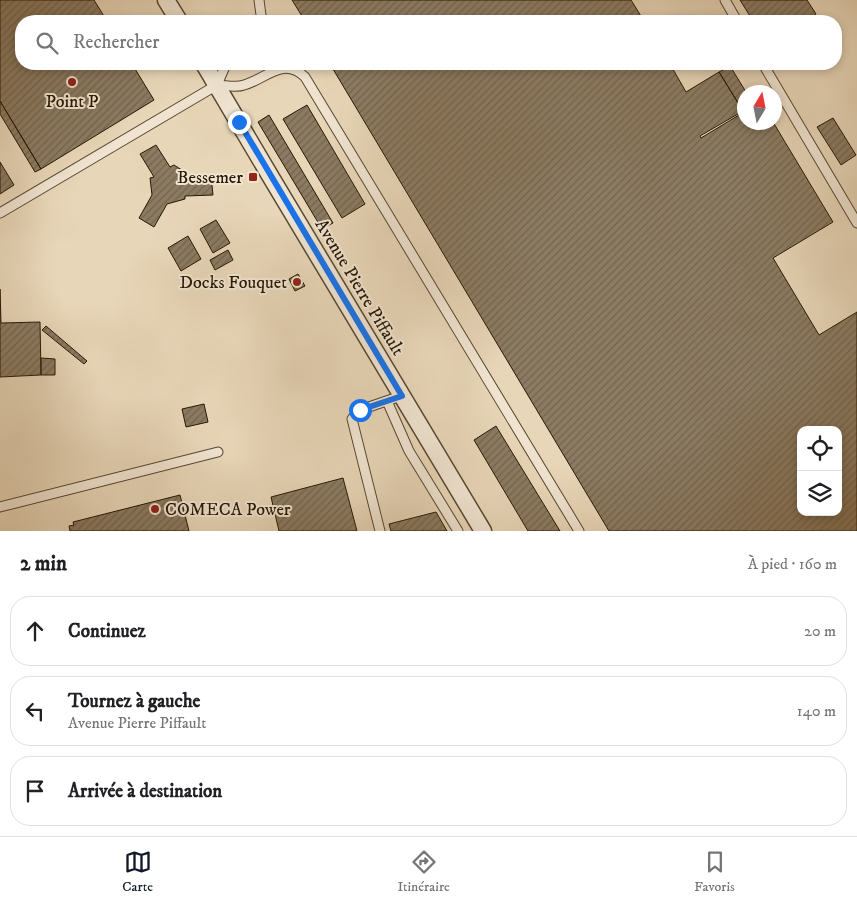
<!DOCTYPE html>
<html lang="fr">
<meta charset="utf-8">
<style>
:root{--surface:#fff;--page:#f2f2f2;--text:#202124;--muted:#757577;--line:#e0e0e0;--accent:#111827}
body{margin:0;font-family:"IM FELL DW Pica",serif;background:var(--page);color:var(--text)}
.controls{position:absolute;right:15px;bottom:15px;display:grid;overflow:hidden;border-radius:10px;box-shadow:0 2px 8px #0003}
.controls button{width:45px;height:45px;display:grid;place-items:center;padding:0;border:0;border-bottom:1px solid var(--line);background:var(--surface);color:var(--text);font:25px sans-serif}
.compass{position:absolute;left:737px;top:85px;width:45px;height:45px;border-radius:50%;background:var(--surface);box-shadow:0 2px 8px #0003;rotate:10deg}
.stop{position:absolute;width:15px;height:15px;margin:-11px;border:4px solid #1a73e8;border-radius:50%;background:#fff}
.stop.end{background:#1a73e8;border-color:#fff;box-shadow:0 1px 5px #0008}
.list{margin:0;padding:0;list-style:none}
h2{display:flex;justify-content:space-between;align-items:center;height:65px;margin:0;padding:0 20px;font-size:21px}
h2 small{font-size:16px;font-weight:400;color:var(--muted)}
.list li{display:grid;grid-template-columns:32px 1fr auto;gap:15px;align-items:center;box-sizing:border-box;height:70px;margin:0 10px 10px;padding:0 10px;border:1px solid var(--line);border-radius:20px}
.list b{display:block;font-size:19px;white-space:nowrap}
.list p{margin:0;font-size:16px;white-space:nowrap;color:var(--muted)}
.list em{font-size:16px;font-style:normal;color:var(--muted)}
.icon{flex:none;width:28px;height:28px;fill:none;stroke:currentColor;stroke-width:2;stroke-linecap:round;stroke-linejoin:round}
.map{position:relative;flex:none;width:857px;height:531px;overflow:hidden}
.search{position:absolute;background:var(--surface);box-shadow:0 2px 8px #0003;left:15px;right:15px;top:15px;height:55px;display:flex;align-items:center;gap:12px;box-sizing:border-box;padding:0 18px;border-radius:20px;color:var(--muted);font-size:19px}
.sheet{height:305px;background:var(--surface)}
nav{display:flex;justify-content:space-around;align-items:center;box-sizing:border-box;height:70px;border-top:1px solid var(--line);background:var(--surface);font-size:14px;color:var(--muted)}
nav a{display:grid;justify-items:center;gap:2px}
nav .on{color:var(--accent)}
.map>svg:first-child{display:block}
.building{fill:url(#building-hatch);stroke:#271804;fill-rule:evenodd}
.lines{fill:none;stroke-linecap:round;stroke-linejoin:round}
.lane-casing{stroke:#574831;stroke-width:11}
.street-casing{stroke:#574831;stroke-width:19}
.lane{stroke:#f0e4d1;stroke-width:9}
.street{stroke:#f0e4d1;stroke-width:16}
.route{stroke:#1a73e8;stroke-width:6}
.poi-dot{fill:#8f2418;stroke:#f0e4d1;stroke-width:2}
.labels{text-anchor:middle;stroke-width:4;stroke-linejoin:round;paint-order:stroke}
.poi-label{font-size:18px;fill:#271804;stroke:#f0e4d1;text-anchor:end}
.street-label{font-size:18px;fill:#271804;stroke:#f0e4d1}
</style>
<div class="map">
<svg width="857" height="531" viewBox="0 0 857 531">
<defs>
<pattern id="building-hatch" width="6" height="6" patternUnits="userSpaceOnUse" patternTransform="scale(1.25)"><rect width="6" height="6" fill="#8b7b62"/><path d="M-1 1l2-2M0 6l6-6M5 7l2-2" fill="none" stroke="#72644f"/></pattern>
</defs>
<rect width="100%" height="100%" fill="#e8d6b8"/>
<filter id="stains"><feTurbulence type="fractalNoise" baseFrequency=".004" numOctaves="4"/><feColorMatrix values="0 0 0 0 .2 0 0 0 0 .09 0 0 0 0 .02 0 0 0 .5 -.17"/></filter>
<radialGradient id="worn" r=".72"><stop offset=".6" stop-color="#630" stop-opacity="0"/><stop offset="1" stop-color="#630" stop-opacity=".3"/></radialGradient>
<path class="building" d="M0 0H94L107 21H21V64H132L154 100 41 169 0 101Z
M292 0H631L644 21H305Z
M740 0H807L816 14 804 21H753Z
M330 64H670L686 92 719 72 743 111 700 136 701 138 744 112V122H773L833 222 773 258 819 335 857 312V531H609ZM801 430H838V512H801Z
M730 66 746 92H744V110L743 111 719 72Z
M0 101 41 169 35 172 0 114Z
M307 105 365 204 342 218 283 119Z
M269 115 333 223 322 229 258 122Z
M833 118 856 155 841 165 817 127Z
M156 145 170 167 174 165 185 172 186 176H211L213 195 185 196V199L167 204 154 227 139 218 152 195 150 178 154 177 140 154Z
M0 162 14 185 0 194Z
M216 220 230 243 213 253 200 229Z
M188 236 201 259 181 271 168 248Z
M228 250 233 260 215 270 210 260Z
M298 274 305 286 295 291 289 279Z
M0 289 1 323 40 322 41 375 0 377Z
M46 326 87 361 84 364 42 330Z
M41 358 55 359V375H41Z
M204 404 208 422 186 427 182 409Z
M496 426 560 531H528L474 440Z
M343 478 357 531H279L271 497Z
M180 495 189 531H70L69 526 74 525 73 522Z
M436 512 447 531H391L389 524Z"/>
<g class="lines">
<defs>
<path id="lane" d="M259 0 261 15 260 21
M725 0 737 21
M763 64 857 223
M217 85 226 64
M0 213 217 85C225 85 236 88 244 85 266 79 283 56 305 77L579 531
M387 401 409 451 458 531
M0 507 218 452
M380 531 352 419 360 410 401 396"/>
<path id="street" d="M166 0 179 21
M204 64 272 179 483 531"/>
</defs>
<use href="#lane" class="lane-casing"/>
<use href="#street" class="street-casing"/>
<use href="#lane" class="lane"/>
<use href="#street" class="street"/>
</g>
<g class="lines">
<path class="route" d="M239 122 402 396 360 410"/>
</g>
<g class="poi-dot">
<circle cx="72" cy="82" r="5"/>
<rect x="248" y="172" width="10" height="10" rx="2.5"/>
<circle cx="297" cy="282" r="5"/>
<circle cx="155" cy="509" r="5"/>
</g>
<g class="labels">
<g class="poi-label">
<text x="72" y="107" text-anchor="middle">Point P</text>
<text x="243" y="183">Bessemer</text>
<text x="287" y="288">Docks Fouquet</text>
<text x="165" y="515" text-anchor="start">COMECA Power</text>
</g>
<g class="street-label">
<text transform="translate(360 287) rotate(59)" y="6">Avenue Pierre Piffault</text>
</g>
</g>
<rect width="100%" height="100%" filter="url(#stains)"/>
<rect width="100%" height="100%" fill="url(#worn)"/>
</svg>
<div class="controls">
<button><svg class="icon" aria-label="locate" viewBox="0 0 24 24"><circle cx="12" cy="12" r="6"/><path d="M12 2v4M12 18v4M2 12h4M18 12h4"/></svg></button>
<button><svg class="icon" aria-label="layers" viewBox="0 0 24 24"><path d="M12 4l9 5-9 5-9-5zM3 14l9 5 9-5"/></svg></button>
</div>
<svg class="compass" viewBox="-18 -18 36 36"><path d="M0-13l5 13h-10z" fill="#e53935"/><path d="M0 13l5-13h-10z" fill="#757577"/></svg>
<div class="stop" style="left:360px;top:410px"></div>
<div class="stop end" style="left:239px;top:122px"></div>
<div class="search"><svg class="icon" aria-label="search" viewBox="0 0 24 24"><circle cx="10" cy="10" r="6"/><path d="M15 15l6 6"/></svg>Rechercher</div>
</div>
<section class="sheet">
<h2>2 min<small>À pied · 160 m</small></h2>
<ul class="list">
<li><svg class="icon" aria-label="ahead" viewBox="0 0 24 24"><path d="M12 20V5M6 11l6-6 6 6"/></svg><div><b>Continuez</b></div><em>20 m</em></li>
<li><svg class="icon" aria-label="left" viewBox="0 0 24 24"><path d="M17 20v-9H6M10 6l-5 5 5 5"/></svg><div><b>Tournez à gauche</b><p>Avenue Pierre Piffault</p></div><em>140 m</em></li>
<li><svg class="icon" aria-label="arrive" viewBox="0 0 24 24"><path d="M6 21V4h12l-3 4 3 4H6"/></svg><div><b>Arrivée à destination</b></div></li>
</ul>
</section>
<nav>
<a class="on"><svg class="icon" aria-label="map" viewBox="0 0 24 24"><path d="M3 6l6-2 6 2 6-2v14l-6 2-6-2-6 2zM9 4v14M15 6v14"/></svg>Carte</a>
<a><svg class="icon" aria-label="directions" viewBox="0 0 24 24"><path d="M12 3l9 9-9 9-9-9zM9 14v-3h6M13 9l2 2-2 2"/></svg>Itinéraire</a>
<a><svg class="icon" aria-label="saved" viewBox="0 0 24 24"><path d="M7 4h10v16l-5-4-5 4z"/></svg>Favoris</a>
</nav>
